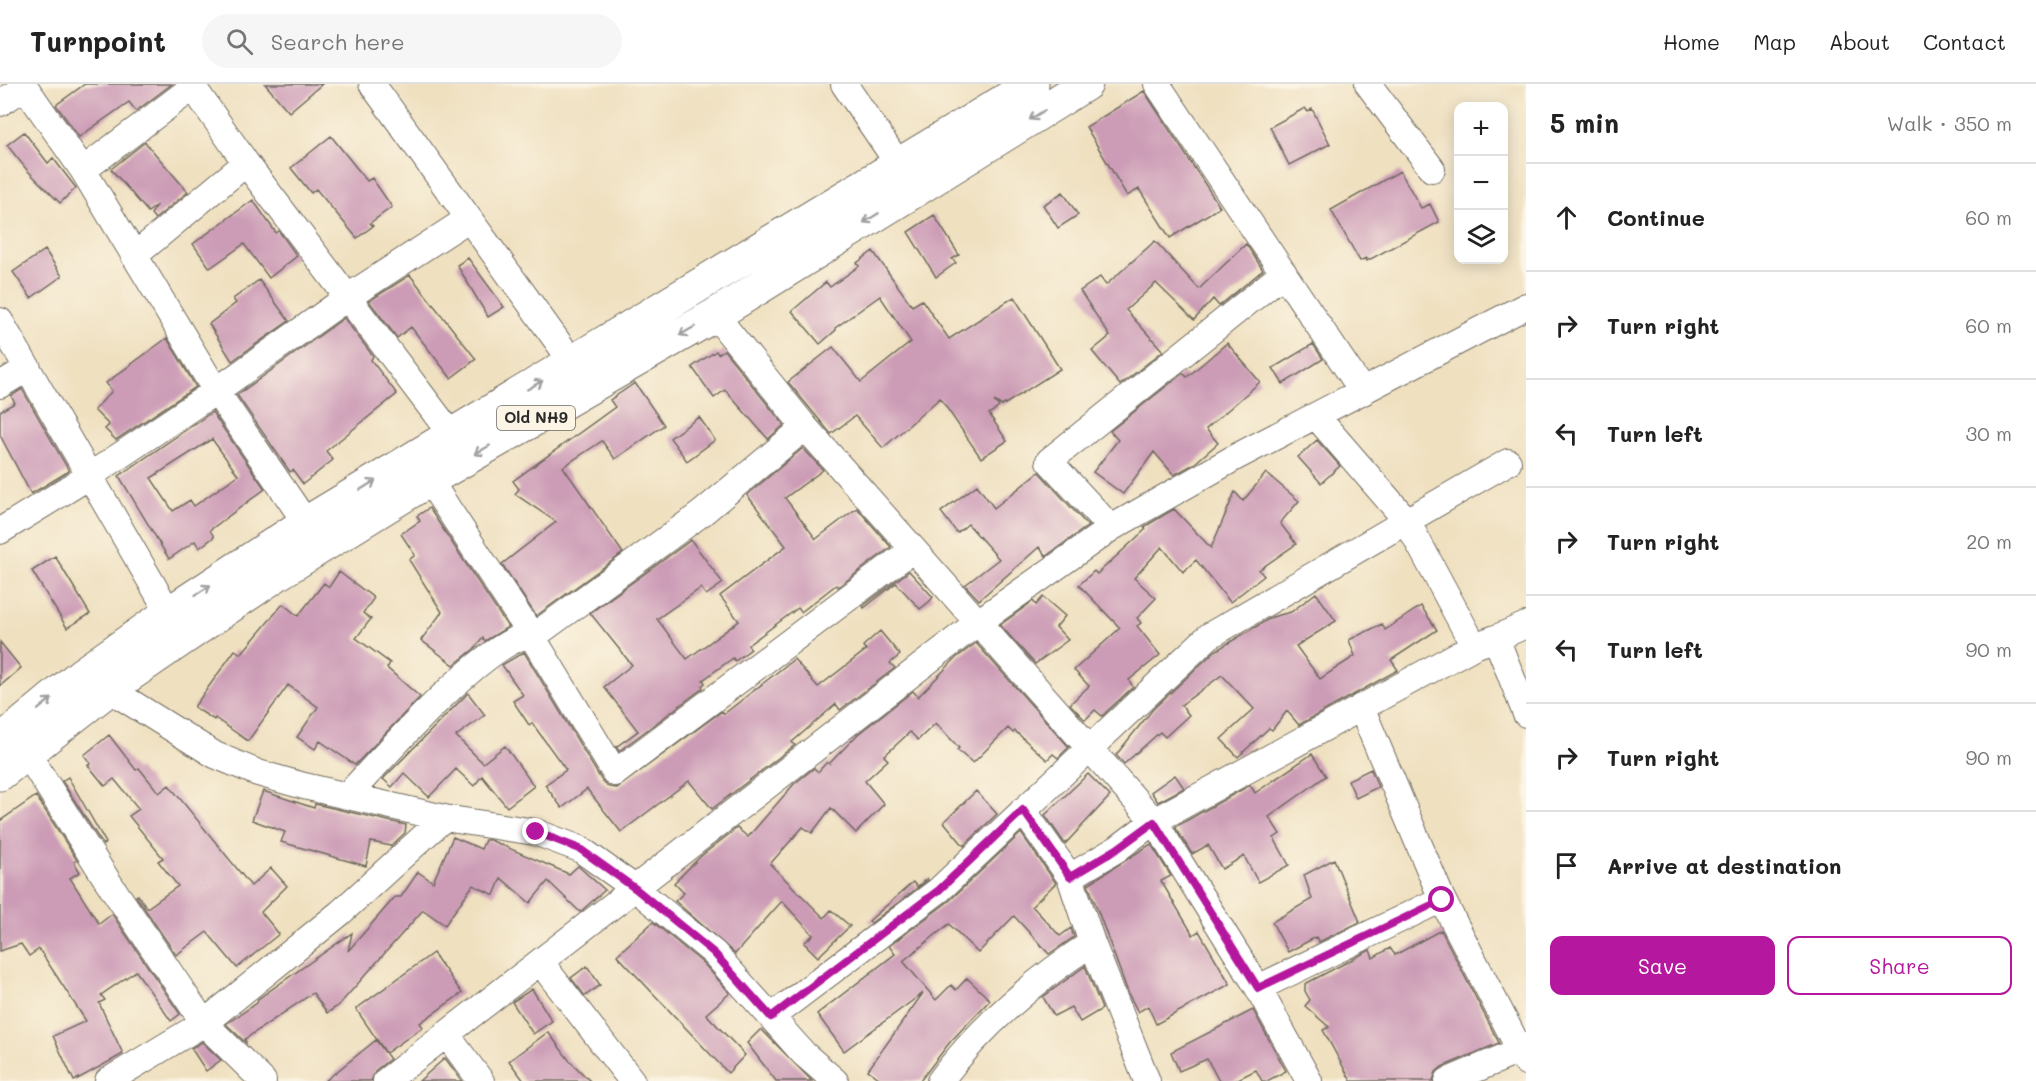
<!DOCTYPE html>
<meta charset="utf-8">
<style>
:root{--surface:#fff;--page:#f6f6f6;--text:#222;--muted:#767676;--line:#e0e0e0;--accent:#b5179e}
body{margin:0;font-family:Mali,sans-serif;background:var(--page);color:var(--text)}
.controls{position:absolute;right:18px;top:18px;display:grid;overflow:hidden;border-radius:12px;box-shadow:0 3px 15px #0003}
.controls button{width:54px;height:54px;display:grid;place-items:center;padding:0;border:0;border-bottom:2px solid var(--line);background:var(--surface);color:var(--text);font:30px sans-serif}
.stop{position:absolute;width:18px;height:18px;margin:-14px;border:4px solid #b5179e;border-radius:50%;background:#fff}
.stop.end{background:#b5179e;border-color:#fff;box-shadow:0 2px 6px #0008}
.list{margin:0;padding:0;list-style:none}
h2{display:flex;justify-content:space-between;align-items:center;height:78px;margin:0;padding:0 24px;font-size:26px}
h2 small{font-size:20px;font-weight:400;color:var(--muted)}
.list li{display:grid;grid-template-columns:39px 1fr auto;gap:18px;align-items:center;box-sizing:border-box;height:108px;padding:0 24px;border-top:2px solid var(--line)}
.list b{display:block;font-size:22px;white-space:nowrap}
.list em{font-size:20px;font-style:normal;color:var(--muted)}
.actions{display:flex;gap:12px;padding:18px 24px}
.actions a{flex:1;padding:14px 0;border:2px solid var(--accent);border-radius:12px;text-align:center;font-size:21px;color:var(--accent)}
.actions .main{background:var(--accent);color:#fff}
.icon{flex:none;width:33px;height:33px;fill:none;stroke:currentColor;stroke-width:2;stroke-linecap:round;stroke-linejoin:round}
.map{position:relative;flex:none;width:1526px;height:997px;overflow:hidden}
header{display:flex;align-items:center;gap:36px;box-sizing:border-box;height:84px;padding:0 30px;background:var(--surface);border-bottom:2px solid var(--line)}
header strong{font-size:28px}
nav{display:flex;gap:33px;margin-inline-start:auto;font-size:21px}
.search{width:420px;height:54px;background:var(--page);display:flex;align-items:center;gap:15px;box-sizing:border-box;padding:0 21px;border-radius:33px;color:var(--muted);font-size:22px}
main{display:flex}
aside{flex:1;background:var(--surface)}
.map>svg:first-child{display:block}
.building{fill:#cc9bb6;fill-rule:evenodd}
.lines{fill:none;stroke-linecap:round;stroke-linejoin:round}
.minor-casing{stroke:#706a5f;stroke-width:28}
.primary-casing{stroke:#706a5f;stroke-width:35}
.minor{stroke:#fff;stroke-width:26}
.primary{stroke:#fff;stroke-width:33}
.oneway{stroke:#a0a0a0}
.route{stroke:#b5179e;stroke-width:8}
.labels{text-anchor:middle;stroke-width:6;stroke-linejoin:round;paint-order:stroke}
.shield{fill:#fcf5e5;stroke:#6a6863;stroke-width:1.5}
.shield-label{font-size:15px;font-weight:bold;fill:#2b2b2b}
</style>
<header>
<strong>Turnpoint</strong>
<div class="search"><svg class="icon" aria-label="search" viewBox="0 0 24 24"><circle cx="10" cy="10" r="6"/><path d="M15 15l6 6"/></svg>Search here</div>
<nav><a>Home</a><a>Map</a><a>About</a><a>Contact</a></nav>
</header>
<main>
<div class="map">
<svg width="1526" height="997" viewBox="0 0 1526 997">
<rect width="100%" height="100%" fill="#fcf5e5"/>
<filter id="ink" filterUnits="userSpaceOnUse"><feTurbulence type="fractalNoise" baseFrequency=".0167" numOctaves="2"/><feDisplacementMap in="SourceGraphic" scale="12" xChannelSelector="R" yChannelSelector="G"/><feConvolveMatrix kernelMatrix="1 2 1 2 8 2 1 2 1" color-interpolation-filters="sRGB"/></filter>
<filter id="wash" filterUnits="userSpaceOnUse"><feTurbulence type="fractalNoise" baseFrequency=".008" numOctaves="4" result="noise"/><feDisplacementMap in="SourceGraphic" scale="24" xChannelSelector="R" yChannelSelector="G"/><feGaussianBlur stdDeviation="1.35" result="paint"/><feColorMatrix in="noise" values="0 0 0 0 0 0 0 0 0 0 0 0 0 0 0 0 0 1.4 0 .05"/><feComposite in="paint" operator="in"/></filter>
<g filter="url(#wash)">
<rect width="100%" height="100%" fill="#efe0c0"/>
<g id="blocks">
<path class="building" d="M85 0H172L136 27 129 18 79 53 56 21Z
M265 0H322L289 28Z
M1144 7 1220 123 1170 154 1139 105 1127 112 1086 43Z
M1305 24 1308 28 1312 25 1330 60 1289 81 1270 43Z
M24 48 48 79 53 74 76 104 60 119 27 86 7 61Z
M331 52 367 97 372 94 392 123 370 139 373 142 357 154 316 105 311 109 291 84Z
M145 58 188 108 155 135 151 130 157 121 148 128 111 85Z
M1400 87 1421 124 1430 120 1439 138 1367 177 1366 174 1360 177 1331 126Z
M1063 108 1078 131 1058 144 1043 121Z
M253 116 276 149 279 147 297 172 269 194 244 160 210 184 193 160Z
M934 131 959 171 952 175 956 179 936 193 908 148Z
M1155 157 1199 205 1246 160 1263 186 1219 222 1213 215 1194 236 1156 199 1126 226 1163 267 1120 301 1092 267 1110 252 1080 207 1100 193 1106 201Z
M45 166 62 192 31 214 13 188Z
M873 167 912 222 922 216 949 255 1014 213 1060 285 1002 322 994 317 999 323 989 330 1007 357 981 374 940 314 883 364 855 332 831 350 788 298 833 263 861 298 911 258 880 212 835 244 836 246 820 260 792 227 826 198 830 203 859 182 857 179Z
M468 174 504 223 488 233 457 181Z
M410 191 476 275 451 294 411 243 397 254 369 217Z
M259 196 289 237 232 277 209 240 236 219 233 215Z
M344 234 373 272 371 276 397 310 326 367 333 376 303 400 293 386 290 388 237 311Z
M167 254 196 303 116 356 105 345 109 341 94 326 112 307 106 299Z
M1227 259 1260 298 1206 345 1218 359 1194 380 1174 391 1154 368 1123 410 1093 388 1118 356 1110 347 1183 289 1187 293Z
M1313 260 1323 275 1283 300 1273 284Z
M724 266 784 341 768 355 725 306 714 314 692 283 716 267 718 270Z
M635 299 664 341 615 375 602 357 563 383 623 469 536 532 502 480 556 438 515 410 519 405 513 397 615 323 610 316Z
M22 305 69 387 31 410 0 351V327L15 319 11 312Z
M212 328 265 405 210 446 214 453 199 464 195 457 169 475 119 392ZM212 355 238 391 194 422 190 416 173 427 151 394Z
M699 333 715 356 687 377 670 354Z
M1317 356 1340 382 1321 399 1298 373Z
M803 364 823 386 785 414 816 455 857 424 891 463 838 503 836 501 801 528 798 524 748 561 751 565 735 577 733 574 703 596 705 599 702 602 703 604 619 667 616 663 638 647 604 603 632 581 590 529 691 456 723 499 706 511 701 504 657 535 687 575 739 537 720 512 786 462 747 411Z
M1039 388 1088 442 1046 472 1039 463 979 516 965 501 999 475 968 440 957 449 941 428 977 401 994 424Z
M1266 389 1299 417 1280 439 1296 460 1259 486 1264 492 1230 518 1196 476 1183 488 1162 463 1134 494 1156 514 1137 534 1141 539 1137 542 1160 571 1129 596 1133 603 1102 632 1095 626 1085 636 1070 620 1089 602 1074 586 1120 544 1079 501 1094 487 1097 490 1146 445 1144 443 1174 425 1211 464 1235 408 1243 417Z
M429 424 508 543 485 557 483 554 474 565 454 581 421 556 442 528 409 476 415 471 401 450 420 437 417 432Z
M55 472 90 530 67 544 32 487Z
M909 487 933 513 930 517 920 525 896 499 864 524 863 522Z
M339 488 374 514 363 529 371 535 356 554 390 579 387 584 420 613 355 681 320 657 315 665 297 653 318 623 288 601 248 657 215 634 214 636 194 623 235 566 241 570 283 520 298 532 324 499 329 503Z
M1316 509 1336 537 1296 562 1320 595 1355 572 1349 556 1382 540 1385 546 1421 522 1437 546 1391 576 1398 586 1299 641 1287 627 1272 646 1269 644 1238 673 1221 655 1254 625 1222 591 1181 621 1189 631 1165 653 1160 648 1124 680 1116 671 1153 625 1215 567 1272 533 1291 528Z
M1043 513 1065 532 1056 543 1068 556 1035 580 1000 541 1033 517 1036 521Z
M880 547 900 571 890 579 895 584 840 626 836 620 792 658 795 661 712 725 689 697 621 748 587 705 562 724 545 701 566 686 532 639 529 641 513 617 523 611 502 581 524 568 602 697 609 703 617 704 722 627 724 630 794 575 818 603 866 566 863 562Z
M0 558 21 584 0 602Z
M976 559 1069 663 1058 674 1053 670 1047 676 1015 647 1013 649 1008 644 973 679 957 666 959 664 936 639 918 656 910 648 884 672 888 676 865 697 884 720 856 749 831 724 812 749 803 743 770 780 824 834 831 826 850 842 818 873 804 859 813 851 782 817 735 870 675 817 684 809 674 799 701 772 737 744 748 753 794 700 814 684 818 688 827 678 829 680 858 650 913 607 918 613 956 574Z
M468 609 485 631 456 652 483 679 505 662 534 702 507 723 482 692 474 702 456 685 429 713 404 689 392 703 383 695Z
M109 651 136 686 139 684 159 709 169 701 251 802 271 784 287 802 261 828 279 850 237 884 207 848 176 871 136 812 138 811 147 824 178 802 158 777 163 774 129 732 139 725 114 695 105 702 88 681 91 680 84 671Z
M1312 670 1326 692 1269 733 1280 750 1274 754 1289 781 1258 798 1244 772 1222 785 1208 761 1192 770 1175 743 1250 701 1255 709Z
M1371 685 1378 703 1356 714 1348 696Z
M1088 690 1110 712 1065 760 1045 731Z
M1175 691 1184 704 1158 718 1151 708Z
M68 693 106 759 103 761 62 697Z
M263 707 314 724 315 720 406 741 405 749 391 762 371 758 366 782 281 758 285 748 252 736Z
M976 707 997 730 964 762 944 738Z
M36 712 77 776 74 778 80 788 70 794 99 840 112 830 180 930 171 937 136 887 101 911 105 916 99 919 123 970 74 997 53 952 86 937 39 865 29 872 21 860 0 867V737Z
M1021 749 1056 799 1032 822 1060 852 1071 844 1074 853 1049 870 1014 832 978 869 949 840 903 877 936 916 951 901 956 906 967 894 990 916 950 958 920 997H883L868 986 923 909 844 967 817 930 895 870 889 862 949 817Z
M453 753 481 765 485 756H490L569 790 578 782 605 806 580 828 548 797 530 819 501 794 494 811 473 801 445 841 423 826 338 922 327 929 313 909 245 955 246 959 226 940 257 919 258 915 352 849 348 867 395 813H401L418 788 433 798Z
M1151 760 1171 792 1161 797 1193 851 1199 847 1230 900 1156 940 1148 922 1138 928 1129 911 1088 800Z
M1334 775 1360 838 1319 858 1316 853 1288 868 1272 838 1312 815 1304 791Z
M927 794 928 796 871 839 869 837 913 798 917 803Z
M653 838 704 880 730 909 706 930 745 971 728 989 617 871Z
M1441 846 1499 959 1442 983 1436 988 1433 997H1351L1323 946 1329 943 1305 922 1310 916 1305 907V900L1370 866 1373 874 1390 864 1395 871Z
M433 869 462 909 420 939 423 943 386 969 356 925Z
M587 882 600 901 585 912 571 894Z
M1085 882 1102 925 1080 938 1071 923 1054 932 1043 913Z
M532 905 552 937 533 950 512 918Z
M1253 926 1286 987 1267 997H1262L1256 986 1234 997H1219L1207 975 1179 987 1171 968Z
M760 946H762L812 997H776L747 959Z
M548 948 569 976 590 997H524L509 977Z
M376 956 390 975 376 986 371 997H325Z
M202 958 221 976 206 987 191 964Z
M445 974 462 997H419Z"/>
</g>
</g>
<g filter="url(#ink)">
<use href="#blocks" fill-opacity="0" stroke="#706a5f" stroke-width="1.5"/>
<g class="lines">
<defs>
<path id="minor" d="M23 0 83 86 193 3
M191 0 246 79 451 350
M372 0 573 279
M844 0 908 94
M1157 0 1363 308
M1368 0 1432 85
M0 19 25 3
M83 86 216 307 348 213 468 135
M134 172 246 79
M715 231 805 343 1154 737 1258 904 1309 997
M0 237 169 529
M0 301 28 284
M1316 332 1407 437 1474 562
M429 396 530 549 615 689 912 466
M1111 444 1049 377 1284 189
M0 447 91 391 216 307 306 439
M1496 554 1526 541
M109 605 215 671 258 689 304 702 444 734 535 748 580 765 636 805 714 869 804 970 835 997
M1361 623 1442 815 1526 978
M27 669 107 796 204 939 263 997
M347 712C382 675 489 550 538 549L702 429 805 343
M1023 726 1070 793
M1092 859 1147 997
M541 879 632 997
M1258 904 1442 815
M771 933 939 806 1209 552 1508 378
M446 950 481 997
M108 997 204 939 340 829 444 734
M386 997 977 539 1111 444 1236 373 1526 222
M940 997C980 943 1036 895 1092 859L1070 793 1117 765 1154 737 1474 562 1496 554 1526 630
M1448 997 1521 966"/>
<path id="primary" d="M0 658 82 590 169 529 306 439 1032 0
M0 690 109 605 276 491 429 396 715 231 1086 0"/>
</defs>
<use href="#minor" class="minor-casing"/>
<use href="#primary" class="primary-casing"/>
<use href="#minor" class="minor"/>
<use href="#primary" class="primary"/>
</g>
<defs><path id="oneway-shaft" d="M-6 0H5M1.5-3L5.5 0L1.5 3" fill="none" stroke-width="1.6" stroke-linecap="round" stroke-linejoin="round" transform="scale(1.5)"/></defs>
<g class="oneway">
<use href="#oneway-shaft" transform="translate(1037 31) rotate(148)"/>
<use href="#oneway-shaft" transform="translate(871 134) rotate(148)"/>
<use href="#oneway-shaft" transform="translate(687 247) rotate(150)"/>
<use href="#oneway-shaft" transform="translate(535 301) rotate(-30)"/>
<use href="#oneway-shaft" transform="translate(482 366) rotate(150)"/>
<use href="#oneway-shaft" transform="translate(368 401) rotate(-32)"/>
<use href="#oneway-shaft" transform="translate(203 506) rotate(-33)"/>
<use href="#oneway-shaft" transform="translate(45 620) rotate(-39)"/>
</g>
</g>
<g class="lines" filter="url(#ink)">
<path class="route" d="M536 748 580 765 636 805 714 869 771 933 939 806 1023 726 1070 793 1117 765 1154 738 1258 904 1442 816"/>
</g>
<g class="labels">
<rect class="shield" x="497" y="322" width="78" height="24" rx="4.5"/>
<g class="shield-label">
<text x="536" y="339">Old NH9</text>
</g>
</g>
</svg>
<div class="controls">
<button>+</button>
<button>−</button>
<button><svg class="icon" aria-label="layers" viewBox="0 0 24 24"><path d="M12 4l9 5-9 5-9-5zM3 14l9 5 9-5"/></svg></button>
</div>
<div class="stop" style="left:1442px;top:816px"></div>
<div class="stop end" style="left:536px;top:748px"></div>
</div>
<aside>
<h2>5 min<small>Walk · 350 m</small></h2>
<ul class="list">
<li><svg class="icon" aria-label="ahead" viewBox="0 0 24 24"><path d="M12 20V5M6 11l6-6 6 6"/></svg><div><b>Continue</b></div><em>60 m</em></li>
<li><svg class="icon" aria-label="right" viewBox="0 0 24 24"><path d="M7 20v-9h11M14 6l5 5-5 5"/></svg><div><b>Turn right</b></div><em>60 m</em></li>
<li><svg class="icon" aria-label="left" viewBox="0 0 24 24"><path d="M17 20v-9H6M10 6l-5 5 5 5"/></svg><div><b>Turn left</b></div><em>30 m</em></li>
<li><svg class="icon" aria-label="right" viewBox="0 0 24 24"><path d="M7 20v-9h11M14 6l5 5-5 5"/></svg><div><b>Turn right</b></div><em>20 m</em></li>
<li><svg class="icon" aria-label="left" viewBox="0 0 24 24"><path d="M17 20v-9H6M10 6l-5 5 5 5"/></svg><div><b>Turn left</b></div><em>90 m</em></li>
<li><svg class="icon" aria-label="right" viewBox="0 0 24 24"><path d="M7 20v-9h11M14 6l5 5-5 5"/></svg><div><b>Turn right</b></div><em>90 m</em></li>
<li><svg class="icon" aria-label="arrive" viewBox="0 0 24 24"><path d="M6 21V4h12l-3 4 3 4H6"/></svg><div><b>Arrive at destination</b></div></li>
</ul>
<div class="actions"><a class="main">Save</a><a>Share</a></div>
</aside>
</main>
